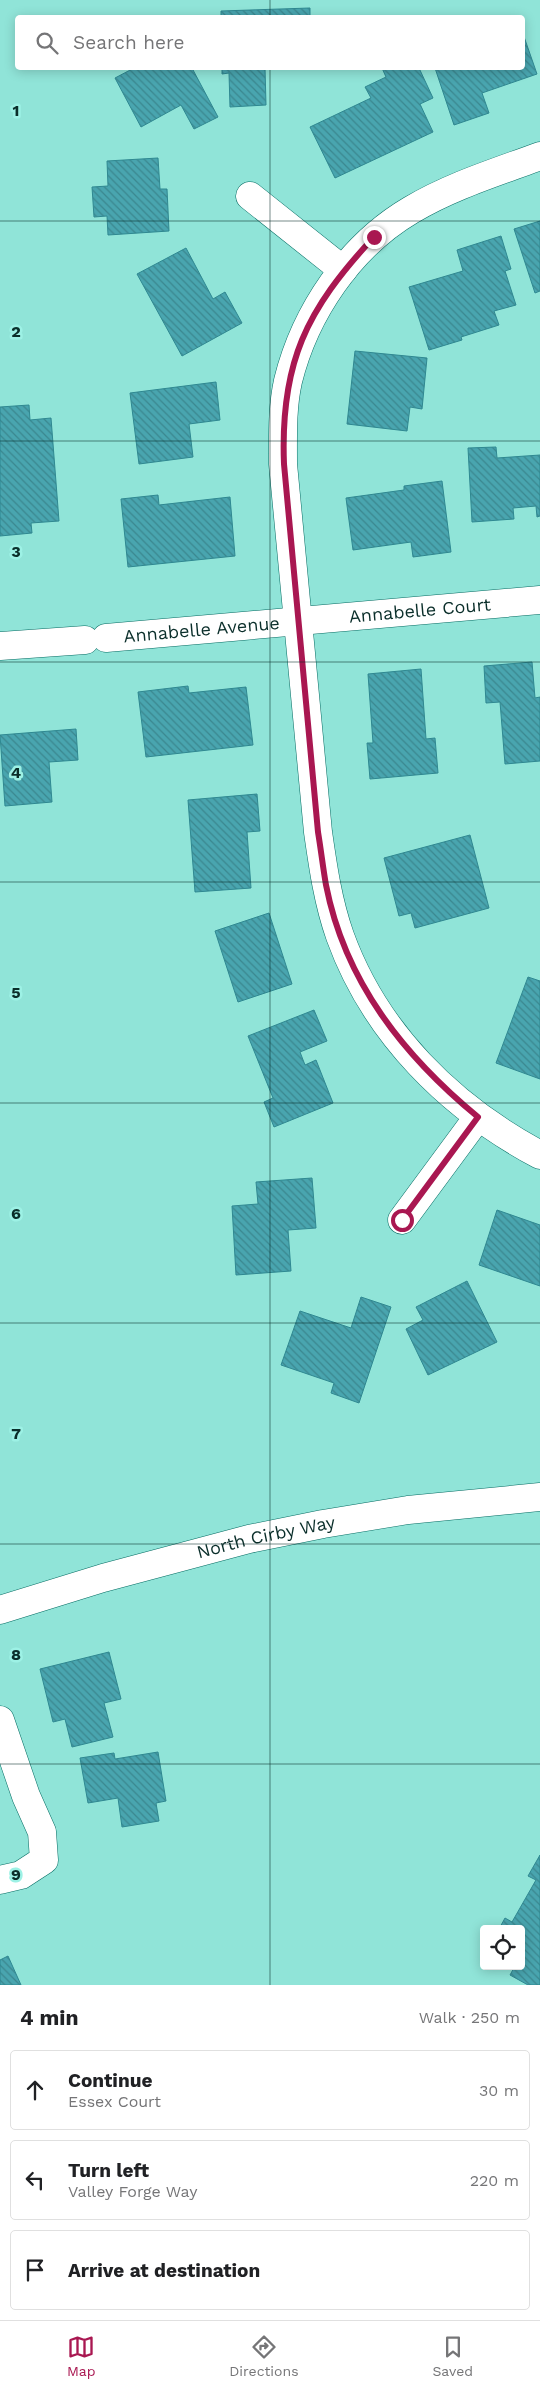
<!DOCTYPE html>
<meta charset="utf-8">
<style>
:root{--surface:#fff;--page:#f6f6f6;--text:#202124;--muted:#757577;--line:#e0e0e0;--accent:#a91751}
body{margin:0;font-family:"Work Sans",sans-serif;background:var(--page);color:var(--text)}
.controls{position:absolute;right:15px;bottom:15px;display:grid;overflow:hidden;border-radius:5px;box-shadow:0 2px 12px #0003}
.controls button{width:45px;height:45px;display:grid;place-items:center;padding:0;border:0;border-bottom:1px solid var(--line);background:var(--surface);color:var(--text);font:25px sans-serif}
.stop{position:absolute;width:15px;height:15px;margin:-11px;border:4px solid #a91751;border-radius:50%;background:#fff}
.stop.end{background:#a91751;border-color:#fff;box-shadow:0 1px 5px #0008}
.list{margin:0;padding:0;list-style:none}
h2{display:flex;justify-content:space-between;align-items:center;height:65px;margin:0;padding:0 20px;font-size:21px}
h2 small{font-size:16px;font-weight:400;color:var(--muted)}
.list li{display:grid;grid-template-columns:32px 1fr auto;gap:15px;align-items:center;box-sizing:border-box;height:80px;margin:0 10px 10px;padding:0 10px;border:1px solid var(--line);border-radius:5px}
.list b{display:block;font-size:19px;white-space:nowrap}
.list p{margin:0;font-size:16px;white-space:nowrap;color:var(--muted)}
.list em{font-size:16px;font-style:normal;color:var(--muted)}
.icon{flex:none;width:28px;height:28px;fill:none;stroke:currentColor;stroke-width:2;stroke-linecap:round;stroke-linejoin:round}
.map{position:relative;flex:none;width:540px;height:1985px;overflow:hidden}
.search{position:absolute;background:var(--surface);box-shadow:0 2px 12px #0003;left:15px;right:15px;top:15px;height:55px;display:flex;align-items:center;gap:12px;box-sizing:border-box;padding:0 18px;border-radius:5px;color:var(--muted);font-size:19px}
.sheet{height:335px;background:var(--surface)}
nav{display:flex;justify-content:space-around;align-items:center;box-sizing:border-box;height:70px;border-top:1px solid var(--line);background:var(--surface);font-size:14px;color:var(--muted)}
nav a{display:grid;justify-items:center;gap:2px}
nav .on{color:var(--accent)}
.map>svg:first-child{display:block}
.building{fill:url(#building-back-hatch);stroke:#2f8891}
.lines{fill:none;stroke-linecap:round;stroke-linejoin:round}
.minor-casing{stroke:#056c63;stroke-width:29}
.tertiary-casing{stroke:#056c63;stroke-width:29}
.minor{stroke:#fff;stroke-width:28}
.tertiary{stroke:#fff;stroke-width:28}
.route{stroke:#a91751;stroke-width:6}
.grid{fill:none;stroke:#0a2e2a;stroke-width:1;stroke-opacity:0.55}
.labels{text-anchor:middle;stroke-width:5;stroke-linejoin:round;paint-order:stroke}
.street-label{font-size:18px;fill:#0a2e2a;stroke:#9df1e5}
.grid-label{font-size:16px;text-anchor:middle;font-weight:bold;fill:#0a2e2a;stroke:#9df1e5;stroke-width:5;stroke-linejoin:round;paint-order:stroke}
</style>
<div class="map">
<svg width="540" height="1985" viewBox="0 0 540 1985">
<defs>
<pattern id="building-back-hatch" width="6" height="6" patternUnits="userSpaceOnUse" patternTransform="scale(1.25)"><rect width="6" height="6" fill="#49a5af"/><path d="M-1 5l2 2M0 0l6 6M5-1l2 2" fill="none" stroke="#3b878f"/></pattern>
</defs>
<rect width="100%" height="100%" fill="#90e4d8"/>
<path class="building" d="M310 8V18H221V11Z
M522 31 537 74 482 93 489 113 454 125 435 68H522Z
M134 68H192L218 117 194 129 181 105 141 127 115 78Z
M222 68H265L266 105 230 107 229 73 222 74Z
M382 68H419L433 98 420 104 433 132 335 178 310 127 371 98 365 87 386 77Z
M158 158 160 189H167L169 231 108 235 107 216 94 217 92 187 108 186 107 161Z
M540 221V291L535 293 514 229Z
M501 236 511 269 505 271 516 305 494 311 499 325 461 337 462 340 429 350 409 287 463 271 457 250Z
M186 248 213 299 225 292 242 323 182 356 137 274Z
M355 351 427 358 422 409 410 407 407 431 347 424Z
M216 382 220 420 189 424 193 457 139 464 130 393Z
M29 405 30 420 51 418 59 521 31 523 32 533 0 536V407Z
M496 447 497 458 540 455V516L537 517 536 506 513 508 514 519 472 522 468 448Z
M442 481 451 552 413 557 411 542 353 550 346 498 404 490V486Z
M158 495 159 505 230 497 235 556 128 567 121 499Z
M532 662 535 698 540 697V761L505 764 500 702 486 703 484 666Z
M421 669 426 739 435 738 438 773 370 779 367 743H373L368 674Z
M188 686 189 693 246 687 253 745 146 757 138 692Z
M76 729 78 760 49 762 52 802 5 806 0 735Z
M257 794 260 831 247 832 251 888 195 892 188 800Z
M470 835 489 908 415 928 411 913 399 916 384 858Z
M269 913 292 984 238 1002 215 931Z
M528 977 540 981V1079L496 1063Z
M314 1010 327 1041 300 1052 305 1065 316 1060 333 1103 274 1127 264 1102 273 1098 248 1036Z
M312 1178 316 1228 288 1230 291 1271 236 1275 232 1206 258 1204 256 1182Z
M497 1210 540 1225V1286L479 1265Z
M467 1281 497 1342 428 1375 406 1329 423 1320 416 1307Z
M361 1297 391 1307 359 1403 331 1393 334 1383 281 1365 300 1311 351 1328Z
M109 1652 121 1699 104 1703 113 1737 72 1747 65 1719 53 1722 40 1669Z
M158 1752 166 1801 156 1803 159 1821 122 1827 118 1798 88 1803 80 1758 114 1753 115 1759Z
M540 1855V1985H528L510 1975 515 1966H521V1929H499L505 1918 512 1922 536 1880 528 1876Z
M8 1956 21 1985H0V1960Z"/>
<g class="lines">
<defs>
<g id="minor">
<path d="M540 156C497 172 451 186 411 210 350 246 305 312 288 381 282 408 283 436 283 464L318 832C323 867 328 902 340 936 375 1033 450 1107 540 1155"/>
<path d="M250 196 343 270"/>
<path id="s1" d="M106 638 540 600"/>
<path d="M0 646 85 640"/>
<path d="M402 1220 478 1117"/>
<path d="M0 1720 26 1796 42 1832 44 1860 21 1875 0 1880"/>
</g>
<g id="tertiary">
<path id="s2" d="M0 1610 103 1578 249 1539 323 1524 408 1510 540 1497"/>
</g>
</defs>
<use href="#minor" class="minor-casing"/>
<use href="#tertiary" class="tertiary-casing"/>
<use href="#minor" class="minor"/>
<use href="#tertiary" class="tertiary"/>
</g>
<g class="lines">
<path class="route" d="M374 237C306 310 280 363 284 464L318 832C321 850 323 868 326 885 345 982 404 1056 478 1117L402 1220"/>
</g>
<path class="grid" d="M270 0V18M270 68V1985M0 221H540M0 441H540M0 662H540M0 882H540M0 1103H540M0 1323H540M0 1544H540M0 1764H540"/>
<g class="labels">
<g class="street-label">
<text dy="6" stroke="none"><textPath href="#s1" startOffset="315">Annabelle Court</textPath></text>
<text dy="6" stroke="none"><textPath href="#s1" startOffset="96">Annabelle Avenue</textPath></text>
<text dy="6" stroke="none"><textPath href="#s2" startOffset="276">North Cirby Way</textPath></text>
</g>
</g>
<g class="grid-label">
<text x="16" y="116">1</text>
<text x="16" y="337">2</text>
<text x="16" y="557">3</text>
<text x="16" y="778">4</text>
<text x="16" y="998">5</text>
<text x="16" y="1219">6</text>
<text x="16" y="1439">7</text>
<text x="16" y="1660">8</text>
<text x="16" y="1880">9</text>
</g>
</svg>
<div class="controls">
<button><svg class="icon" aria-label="locate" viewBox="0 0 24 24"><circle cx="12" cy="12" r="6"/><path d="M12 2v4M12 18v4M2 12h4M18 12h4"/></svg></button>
</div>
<div class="stop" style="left:402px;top:1220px"></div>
<div class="stop end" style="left:374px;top:237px"></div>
<div class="search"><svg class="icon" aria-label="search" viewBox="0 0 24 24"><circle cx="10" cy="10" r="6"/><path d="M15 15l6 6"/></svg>Search here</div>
</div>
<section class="sheet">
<h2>4 min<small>Walk · 250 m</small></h2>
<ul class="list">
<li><svg class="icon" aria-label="ahead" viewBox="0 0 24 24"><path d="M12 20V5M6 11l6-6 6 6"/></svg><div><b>Continue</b><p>Essex Court</p></div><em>30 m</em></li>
<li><svg class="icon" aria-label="left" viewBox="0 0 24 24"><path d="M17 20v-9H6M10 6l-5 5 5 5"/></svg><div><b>Turn left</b><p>Valley Forge Way</p></div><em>220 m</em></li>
<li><svg class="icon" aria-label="arrive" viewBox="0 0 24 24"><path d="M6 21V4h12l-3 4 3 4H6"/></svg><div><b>Arrive at destination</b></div></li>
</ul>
</section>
<nav>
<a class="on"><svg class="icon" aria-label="map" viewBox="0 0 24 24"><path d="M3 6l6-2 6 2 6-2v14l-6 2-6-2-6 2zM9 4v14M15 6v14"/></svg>Map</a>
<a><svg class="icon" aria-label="directions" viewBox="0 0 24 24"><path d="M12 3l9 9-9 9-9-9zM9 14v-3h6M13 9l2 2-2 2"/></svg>Directions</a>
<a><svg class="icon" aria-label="saved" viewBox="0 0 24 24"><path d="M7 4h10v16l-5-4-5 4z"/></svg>Saved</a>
</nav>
